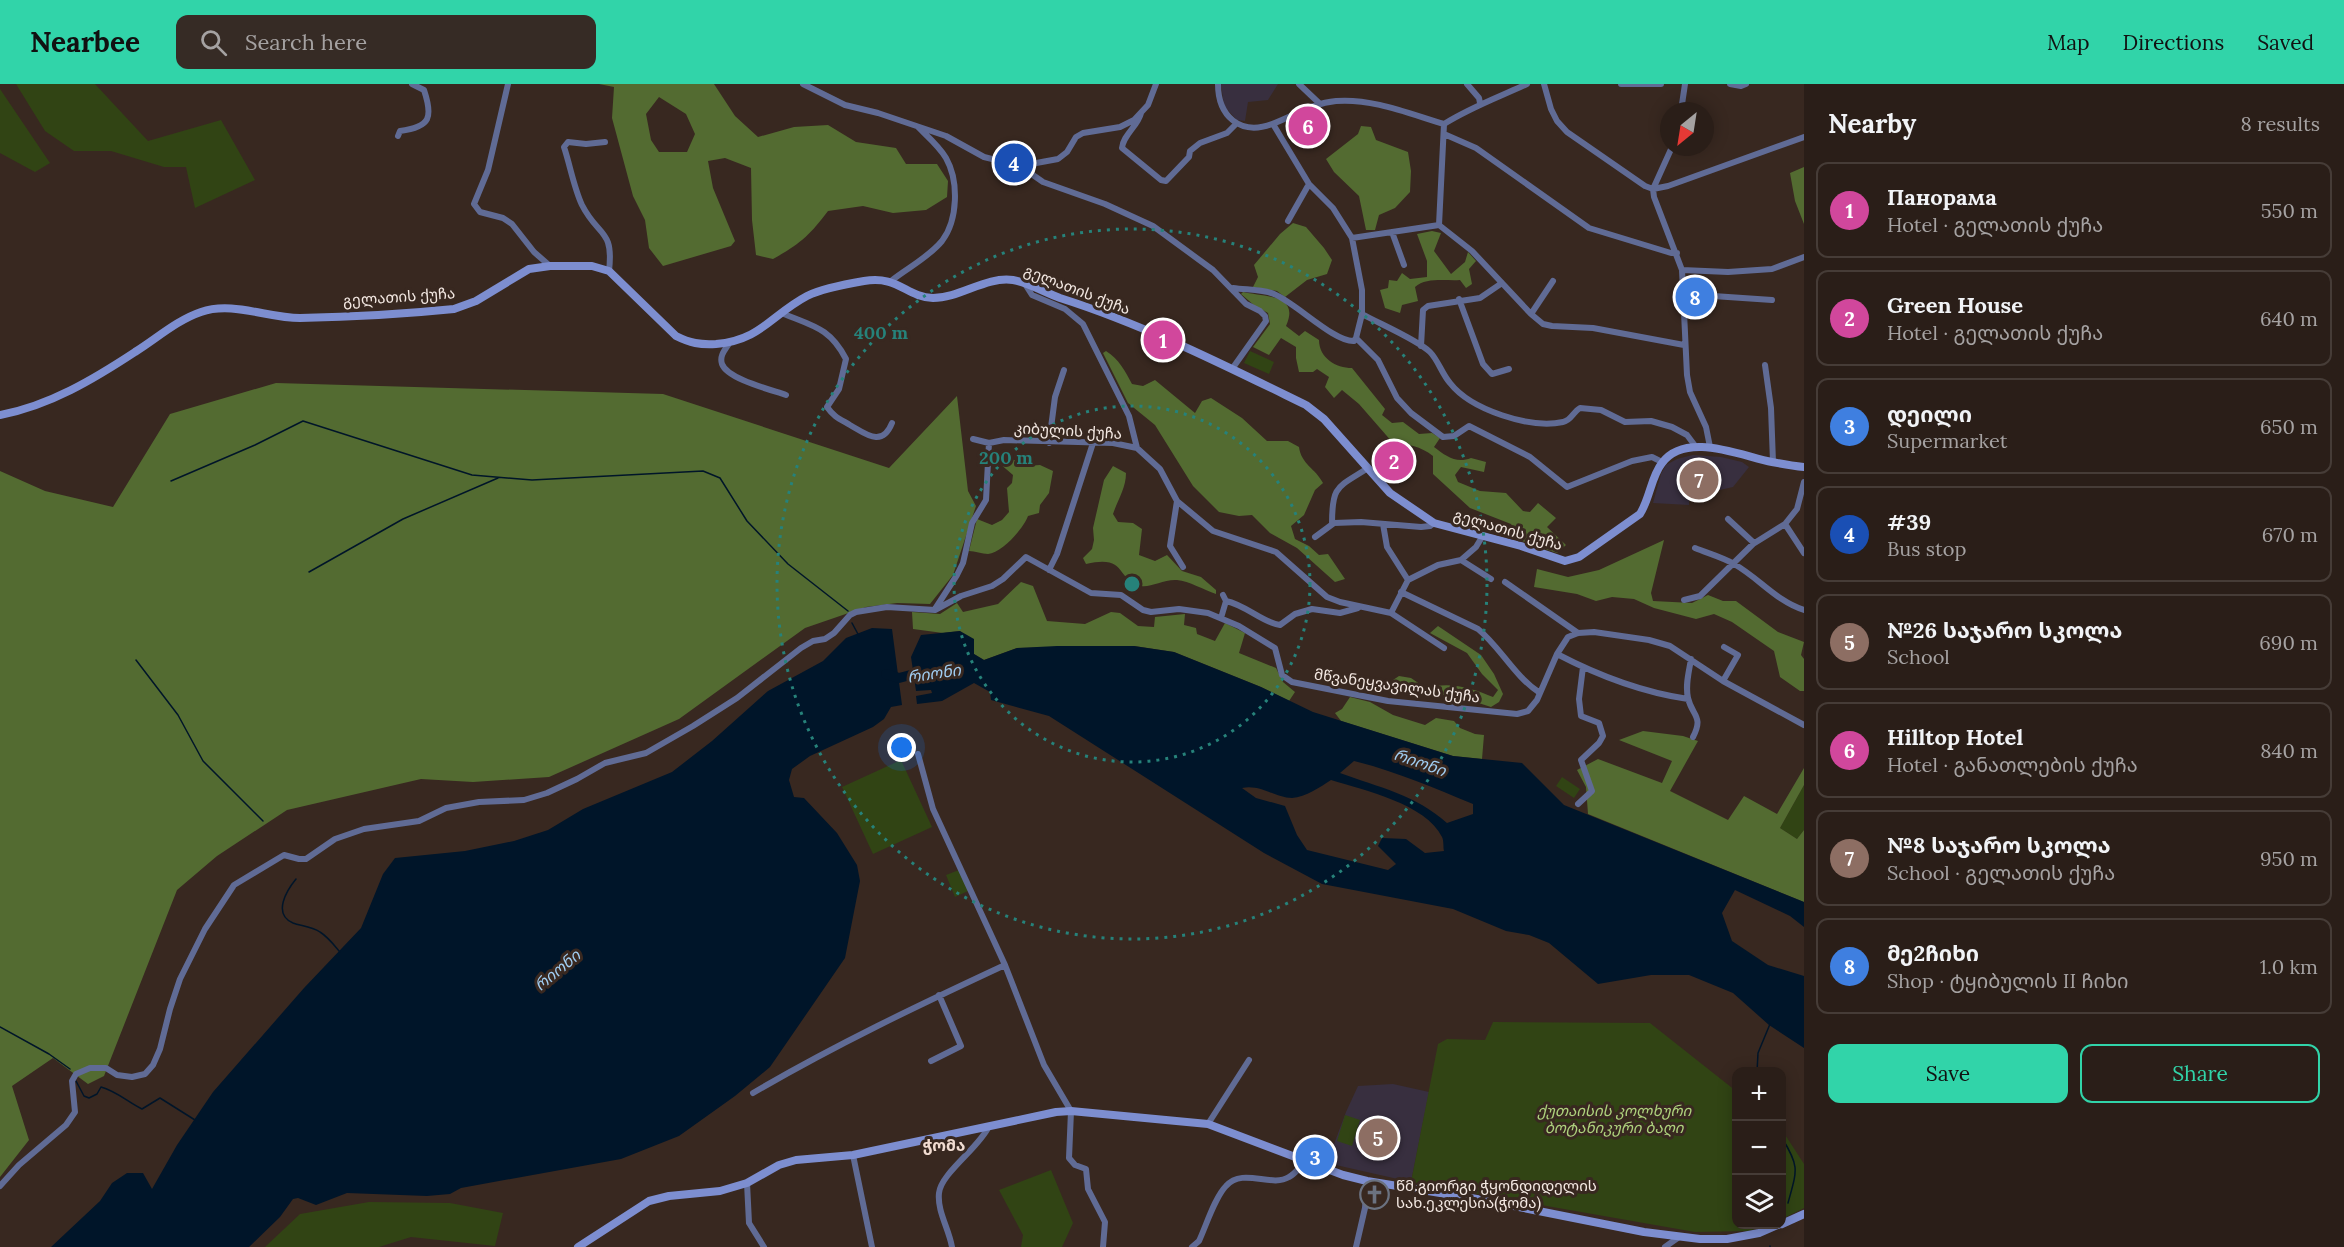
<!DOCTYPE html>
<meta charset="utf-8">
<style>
:root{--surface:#2a1e18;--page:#362b25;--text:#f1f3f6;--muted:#a5a2a2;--line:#463c37;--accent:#31d4a9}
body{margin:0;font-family:Lora,"Noto Sans Georgian",serif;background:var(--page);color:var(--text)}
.controls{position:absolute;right:18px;bottom:18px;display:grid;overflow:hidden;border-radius:12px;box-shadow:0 3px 15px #0003}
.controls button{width:54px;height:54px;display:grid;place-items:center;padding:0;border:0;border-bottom:2px solid var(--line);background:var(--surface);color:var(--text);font:30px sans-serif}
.compass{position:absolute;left:1660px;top:18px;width:54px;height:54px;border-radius:50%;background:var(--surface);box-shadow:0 3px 15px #0003;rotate:210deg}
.you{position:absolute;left:902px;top:664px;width:21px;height:21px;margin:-15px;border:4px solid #fff;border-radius:50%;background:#1a73e8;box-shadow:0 0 0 9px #1a73e833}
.badge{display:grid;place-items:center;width:39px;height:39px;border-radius:50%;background:var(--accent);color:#fff;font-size:20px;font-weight:700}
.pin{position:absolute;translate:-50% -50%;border:3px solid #fff;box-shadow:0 2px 6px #0006}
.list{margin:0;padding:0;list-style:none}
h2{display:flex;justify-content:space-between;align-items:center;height:78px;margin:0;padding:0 24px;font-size:26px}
h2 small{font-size:20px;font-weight:400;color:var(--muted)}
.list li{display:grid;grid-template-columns:39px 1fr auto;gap:18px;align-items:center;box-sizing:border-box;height:96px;margin:0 12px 12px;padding:0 12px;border:2px solid var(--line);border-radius:12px}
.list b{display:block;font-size:22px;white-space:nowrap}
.list p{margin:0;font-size:20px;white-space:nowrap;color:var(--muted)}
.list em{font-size:20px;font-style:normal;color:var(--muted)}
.actions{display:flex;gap:12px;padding:18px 24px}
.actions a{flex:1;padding:14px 0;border:2px solid var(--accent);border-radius:12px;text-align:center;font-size:21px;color:var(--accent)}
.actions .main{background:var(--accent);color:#111}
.icon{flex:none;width:33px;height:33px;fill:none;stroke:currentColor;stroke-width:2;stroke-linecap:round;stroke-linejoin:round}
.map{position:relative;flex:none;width:1804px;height:1163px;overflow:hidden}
header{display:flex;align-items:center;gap:36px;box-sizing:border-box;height:84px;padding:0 30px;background:var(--accent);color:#111}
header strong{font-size:28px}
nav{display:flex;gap:33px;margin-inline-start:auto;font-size:21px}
.search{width:420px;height:54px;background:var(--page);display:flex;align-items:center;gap:15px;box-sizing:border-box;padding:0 21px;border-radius:12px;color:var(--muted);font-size:22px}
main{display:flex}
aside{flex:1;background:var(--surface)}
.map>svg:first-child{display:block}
.education{fill:#382f3f}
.green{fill:#314414}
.forest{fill:#536b31;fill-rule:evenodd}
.water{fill:#001529;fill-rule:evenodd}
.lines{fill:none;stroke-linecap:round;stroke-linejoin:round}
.stream{stroke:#001529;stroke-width:1.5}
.river{stroke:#001529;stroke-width:10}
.street{stroke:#606b95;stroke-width:6}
.secondary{stroke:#7d8ed0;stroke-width:8}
.ring{fill:none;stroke:#26827a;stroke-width:3;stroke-dasharray:3 6}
.labels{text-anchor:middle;stroke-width:6;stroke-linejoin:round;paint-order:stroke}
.street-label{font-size:15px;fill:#f4e9e3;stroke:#382820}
.park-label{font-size:15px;font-style:italic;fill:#aed27d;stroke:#382820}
.poi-label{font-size:15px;fill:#f4e9e3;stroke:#382820;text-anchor:start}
.water-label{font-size:16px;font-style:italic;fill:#a1cef3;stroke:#382820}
.neighbourhood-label{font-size:16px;font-weight:bold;fill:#f1dcd1;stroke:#382820}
.centre{fill:#26827a;stroke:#382820;stroke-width:3}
.ring-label{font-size:18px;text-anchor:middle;font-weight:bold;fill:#26827a;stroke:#382820;stroke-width:6;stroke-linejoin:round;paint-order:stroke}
</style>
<header>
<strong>Nearbee</strong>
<div class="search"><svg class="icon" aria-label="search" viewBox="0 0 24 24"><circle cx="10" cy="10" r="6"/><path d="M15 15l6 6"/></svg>Search here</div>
<nav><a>Map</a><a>Directions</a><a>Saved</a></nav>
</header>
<main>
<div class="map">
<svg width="1804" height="1163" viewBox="0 0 1804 1163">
<rect width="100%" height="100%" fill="#382820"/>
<path class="education" d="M1221 0H1278L1268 16 1248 18 1245 37 1237 36 1224 22Z
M1693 371 1721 373 1742 378 1749 383 1733 403 1689 413V421L1653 419 1661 390 1666 381 1677 375Z
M1393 1000 1429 1008 1411 1098 1327 1079 1346 1028 1358 1002Z"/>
<path class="green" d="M16 0H95L148 57 221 36 255 96 195 124 186 83H164L111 67H74L45 47Z
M0 5 50 79 35 88 0 69Z
M1250 267 1274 278 1269 290 1244 279Z
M901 676 932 743 873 770 842 703Z
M1562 693 1580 705 1574 714 1556 702Z
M1804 701V746L1797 755 1780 744Z
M959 786 968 807 955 813 946 791Z
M1493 938 1650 939 1736 1007V1140L1769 1141 1748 1147 1695 1148 1411 1098 1438 960 1447 955 1485 956Z
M1345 1031 1360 1036 1352 1062 1337 1057Z
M1782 1046 1804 1080V1124L1782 1135Z
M1051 1086 1073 1139 1062 1163H1021L1023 1151 999 1106Z
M369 1118 450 1119 503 1129 495 1162 411 1153 379 1163H265L300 1130Z"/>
<path class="forest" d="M599 0H714L735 32 758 53 794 43 828 41 856 58 896 64 906 80H937L948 97 947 113 926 126 893 129 863 122 828 127C810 151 800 160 773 175L756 171 752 136 751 84 725 74 708 77 713 104 735 157 731 162 663 182 649 164 645 136 633 112 612 34 614 3ZM659 13 686 30 695 50 687 68H659L651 56 646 30Z
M1361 42 1371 43 1376 56 1408 68 1411 87 1410 108 1395 124 1379 131 1375 146H1366L1359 112 1334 88 1326 75 1358 50Z
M1804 83V140L1795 117 1790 89Z
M1293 139 1306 143 1324 164 1332 176 1327 190 1307 196 1285 213 1277 207 1253 203 1258 193 1254 181 1280 150Z
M1432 147 1441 149 1434 167 1451 190 1465 178 1468 168 1476 177 1469 185 1472 200 1466 204 1460 196C1446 197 1426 193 1415 203L1418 217 1402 221 1400 229 1385 224 1380 206 1388 204 1389 196 1397 197 1402 189 1410 195 1427 193V177L1417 150Z
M1243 208C1262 213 1301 209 1286 242L1299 252 1305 247 1319 256C1319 274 1336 284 1352 284L1385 325 1382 331 1392 339 1403 338 1419 350 1432 349 1440 354 1434 363C1446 372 1456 380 1471 374L1486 378 1484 388 1461 383 1455 391 1458 398 1480 407 1506 409 1523 427 1530 428 1538 419 1556 434 1547 443 1566 461 1557 469 1522 457 1511 440 1470 424 1433 390V372C1420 362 1409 360 1393 359L1359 320 1342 306 1334 314 1325 303 1329 293 1317 285 1313 288H1299L1296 274V263L1281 254 1269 271 1253 263 1270 240 1268 229 1255 222 1241 210Z
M1106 267C1119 275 1125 287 1132 300L1143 302 1155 296 1195 329 1202 317 1211 314 1242 334 1267 357H1288L1299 363C1301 380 1316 385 1323 399L1315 406 1304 431 1291 442 1295 455 1309 462 1319 471 1328 470 1345 495 1335 498 1297 464 1270 449 1252 431 1239 432 1219 428 1193 402 1155 341 1128 319 1103 269Z
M276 299 663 310 889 384 957 312 968 407 976 422 953 491 930 520 897 519 866 523 805 544 679 635 549 693 473 698 421 695 287 726 217 772 177 806 104 992 88 1000 53 974 12 1002 29 1056 0 1093V387L45 407 113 423 170 330Z
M993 365 1026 382 1040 381 1053 387 1049 409 1040 421 1039 429 1028 432C1023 445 1002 469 988 470 982 470 975 467 969 467L977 435 992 441 1002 436 1009 428 1007 404 1012 399 1013 391 992 373Z
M1113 382 1126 389C1126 404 1118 415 1113 430L1118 438 1133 439 1142 445 1139 471 1155 477 1167 471 1182 487 1201 493 1216 506V510C1204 506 1189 497 1177 496 1164 495 1150 504 1141 502 1115 496 1128 470 1086 480L1083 474 1092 465 1094 456 1093 444 1104 396Z
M1664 456 1651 509 1653 517 1692 519 1708 511 1723 517H1736L1778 548 1804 558 1801 571 1804 575V607H1800L1780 593 1774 567 1732 538 1714 530 1696 535 1654 524 1634 515 1612 513 1596 517 1577 510 1534 503 1537 485 1568 493 1599 486Z
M1021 498 1033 502 1047 537 1085 540 1111 528 1120 529 1138 542 1154 543 1155 533 1185 530 1184 541 1196 544 1197 550 1215 557 1225 539 1245 549 1239 569 1276 584 1283 598 1295 608 1289 617 1261 603 1174 568 1134 562 1017 564 984 576 974 570 960 547 943 549 913 545 912 528 940 530 957 519 963 528 998 520Z
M1438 542 1481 571 1494 590 1503 610 1499 618 1491 623 1463 614 1361 601 1357 593 1390 598 1399 592 1411 594 1427 605C1447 596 1474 605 1493 613L1498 606 1482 590 1467 569 1430 549Z
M1350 613 1370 618 1393 631 1425 641 1436 634 1454 637 1460 644 1475 650 1484 651 1482 675 1453 672 1341 637 1335 629 1342 625Z
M1643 647 1683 652 1698 657 1670 707 1728 736 1744 712 1777 730 1804 684V701L1780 744 1797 755 1804 746V818L1588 730 1586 703 1577 686 1598 675 1662 699 1672 677 1619 656Z"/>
<path class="water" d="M872 544 892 545 902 621 891 623 884 635 873 643 810 672 792 685 789 696 794 713 804 714 837 749 857 781 860 797 845 874 770 983 735 1012 679 1052 621 1075 461 1104 450 1110 427 1112 347 1109 316 1121 298 1114 293 1115 280 1133 249 1163H51L100 1117 112 1099 127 1089H143L152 1105 177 1061 213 1008 304 904 361 844 383 790 395 774 465 767 514 757 548 746 583 725 672 688 712 657 768 607 823 577 846 554Z
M960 547 974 555V570L984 576 1017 564 1057 562H1134L1174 568 1261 603 1313 628 1453 672 1522 679 1564 721 1804 818V843L1790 832 1735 806 1722 829 1732 857 1768 881 1804 892V964L1769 941 1733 909 1689 891H1651L1598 900 1549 859 1529 851 1506 847 1453 825 1322 800 1264 769 1049 632 991 616 990 608 974 599 942 617 917 620 916 612 932 609 931 606 916 607 911 573 921 551ZM1354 677C1395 687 1434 704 1473 720V730L1447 739C1416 711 1378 703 1340 689ZM1331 696C1364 706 1426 720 1442 753 1444 757 1443 763 1444 767L1425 769 1406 755 1382 754 1378 762 1396 780 1388 786 1307 766 1297 751 1285 722 1256 714 1242 704C1261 700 1275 714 1292 714 1306 713 1320 703 1331 696Z"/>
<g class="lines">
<path class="stream" d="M171 397 255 361 303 337 472 391 532 396 703 387 720 394 747 437 788 480 848 527
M309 488 403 435 498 394
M852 539 859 552
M136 576 178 631 203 677 263 737
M296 795C287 806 272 830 293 839 301 842 311 842 320 848 328 853 334 861 340 868
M0 943 49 970 70 985
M1757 988 1758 969 1770 940
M76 997 84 1012 89 1014 97 1010 101 1003C116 1007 128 1018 142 1025L160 1014 195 1036
M1782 1054C1800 1083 1797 1086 1788 1119
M1770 1163V1162"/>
<path class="river" d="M886 590 899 594 926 587"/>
<path class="street" d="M508 0 488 86 474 120 480 128 503 134 512 140 534 168 550 182
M803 0 845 21 878 29 946 52 984 73 1020 82 1058 75 1067 68 1076 53 1083 49 1120 43 1134 36 1148 21 1156 0
M1218 0C1218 32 1240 52 1272 40 1294 32 1312 19 1336 17 1372 14 1410 30 1444 40 1471 23 1499 13 1527 0
M1299 0 1319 19
M1467 0 1479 14 1480 19
M1544 0 1551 25 1557 37 1567 48 1645 102 1653 105 1668 102 1804 53
M1621 0H1661
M1730 0 1741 2 1746 0
M1681 27 1685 0
M1141 29C1138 42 1123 51 1122 64L1161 96 1166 97 1189 73 1190 67 1200 59 1227 49 1236 40
M1444 50 1476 64 1589 144 1671 169H1677
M398 52 400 47C431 43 433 33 424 6L412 0
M605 58 586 60 568 58 564 63C570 81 574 104 582 121 598 153 614 144 609 187
M1020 82 1043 98 1105 120 1153 142 1213 186 1246 220 1260 227 1265 232 1266 237 1232 285
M1653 105 1654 113 1682 186 1687 291 1690 308 1706 343 1710 363
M1653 105 1672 63
M1288 137 1309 100
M1439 141 1444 40
M1392 148 1404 181
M1352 154 1439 141 1472 167 1531 230 1543 240 1552 242 1593 244 1684 261
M1682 186 1728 188 1772 185 1804 173
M891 197C907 184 928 174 942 157 958 136 959 97 946 74 939 62 927 52 918 43
M1025 200 1032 211 1065 225 1083 240 1129 332 1137 364
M1233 204C1246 206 1262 205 1274 210 1296 219 1334 258 1354 257L1356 254 1362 230V206L1352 154 1333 124 1309 100 1273 40
M1684 210 1772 216
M1459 215 1483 280 1492 290 1509 285
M784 230C813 242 830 244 846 275L839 305 827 323C834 333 840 335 850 341 866 350 882 364 892 339
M1362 230C1378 239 1418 256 1430 268 1438 276 1442 290 1450 299 1471 326 1530 345 1563 338 1571 337 1573 328 1580 324L1601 326 1625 338 1651 337 1672 343 1687 351 1696 363
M1531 230 1553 197
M1356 254 1378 276 1397 314 1411 329 1443 353 1454 352 1469 342 1530 373 1567 403 1632 377 1652 373 1662 378
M730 258C726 265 719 271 722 280 727 295 772 306 786 311
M1421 262 1423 226 1428 222 1480 214 1502 199
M1765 281 1771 324 1773 378
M973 355 989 359 1004 356 1113 359 1137 364 1160 385 1177 417 1213 447 1276 468 1327 513 1340 518 1391 529 1444 564
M1049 359 1055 313 1064 286
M1177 417 1170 462 1183 483
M1728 435 1754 459
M1332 440C1332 401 1337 404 1368 384
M1383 440 1387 463 1408 496
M1785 440 1804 469
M1315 453 1334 439 1361 438 1421 443 1430 442 1434 439
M1695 464C1707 469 1722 473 1734 480 1759 494 1776 517 1804 526
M1461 476 1491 495
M1049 486 1057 470 1093 359
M1505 498 1578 549
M1401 508 1478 545C1501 564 1514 592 1540 609
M1684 516 1700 512 1753 460 1785 440 1797 425 1804 398
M1226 517C1246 521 1263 539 1280 541L1295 530 1312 525 1340 529 1358 524
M935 525 957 491 963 479 972 439 986 416 989 359
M1391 529 1408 496 1438 481 1461 476 1476 463 1482 453
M1221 534 1226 517 1223 511
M1557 570C1599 592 1640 608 1688 615
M1691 575C1689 588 1685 601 1688 614 1692 632 1704 632 1693 653
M1723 597 1738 571 1724 563
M918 670 933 725 1005 881 1044 981 1071 1027 1069 1074 1075 1081 1086 1085 1088 1105 1105 1138 1103 1163
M1578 720 1592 707 1581 676 1599 659 1603 652 1599 639 1581 632 1579 615 1583 583
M931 977 961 962 939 911
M753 1009C835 961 919 921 1005 881
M1208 1040 1249 976
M853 1071 872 1163
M747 1099 749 1139 764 1163
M0 1102 19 1081 66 1041 75 1028 72 997 76 990 90 984H106L117 991 132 993 145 990 153 981 160 965 170 925 180 895 205 845 234 801 284 771 299 775H306L335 755 364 745 419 737 446 724 479 718 524 716 547 709 577 695 605 679 646 669 693 642 737 614 801 564 813 557 825 555 834 549 850 531 856 528 887 523 935 526 961 512 992 502 1003 495 1026 473 1091 509 1121 511 1143 526 1151 528 1179 525 1208 529 1239 542 1275 564 1282 591 1292 598 1388 617 1517 630 1528 627 1537 616 1557 570 1568 553 1578 549 1594 548 1649 556 1670 562 1723 597 1804 641
M952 1163C949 1145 937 1127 939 1109 941 1089 980 1063 989 1042
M1192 1163 1199 1157C1206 1142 1215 1113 1226 1102 1243 1083 1271 1104 1289 1093 1295 1090 1301 1082 1306 1077
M1356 1163 1365 1124 1367 1097
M1665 1163 1679 1153"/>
<path class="secondary" d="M0 331C49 322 94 295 135 268 156 255 177 236 201 228 232 217 268 234 300 234 350 233 405 230 454 225L476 217 529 185 550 182H592L609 187 676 252C690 259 700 261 716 260 761 256 771 231 807 212 823 204 846 200 864 197 898 191 906 213 933 214 960 214 986 192 1013 196 1029 199 1044 208 1060 214 1145 241 1226 282 1306 321L1324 335 1390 409 1434 439 1521 462 1565 477 1579 473 1640 430C1650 414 1651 393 1662 379 1686 347 1741 372 1772 378 1782 380 1793 382 1804 383
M1782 1140 1804 1130
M578 1163 649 1117 669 1112 720 1107 747 1099 779 1081 796 1076 853 1071 1056 1028 1071 1027 1208 1040 1343 1091 1367 1097 1483 1116 1644 1148 1700 1155H1727L1759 1149 1780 1140"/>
</g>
<g class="ring">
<circle cx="1132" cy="500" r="178"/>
<circle cx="1132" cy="500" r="355"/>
</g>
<defs>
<symbol id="church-ring" viewBox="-11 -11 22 22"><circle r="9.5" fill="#382820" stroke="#6b7280" stroke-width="1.5"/><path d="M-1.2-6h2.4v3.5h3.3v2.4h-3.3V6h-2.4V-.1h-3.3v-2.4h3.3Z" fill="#6b7280"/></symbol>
</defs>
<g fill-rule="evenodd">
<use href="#church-ring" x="1358" y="1094" width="33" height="33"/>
</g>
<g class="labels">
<g class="street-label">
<text transform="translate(1077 206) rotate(21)" y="5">გელათის ქუჩა</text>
<text transform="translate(399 213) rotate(-4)" y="5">გელათის ქუჩა</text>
<text transform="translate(1068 347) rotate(3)" y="5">კიბულის ქუჩა</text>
<text transform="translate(1508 446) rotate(16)" y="5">გელათის ქუჩა</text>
<text transform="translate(1397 602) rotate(8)" y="5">მწვანეყვავილას ქუჩა</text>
</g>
<g class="park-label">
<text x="1614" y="1032">ქუთაისის კოლხური<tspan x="1614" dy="17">ბოტანიკური ბაღი</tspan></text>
</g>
<g class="poi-label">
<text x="1396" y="1107">წმ.გიორგი ჭყონდიდელის<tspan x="1396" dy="17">სახ.ეკლესია(ჭომა)</tspan></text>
</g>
<g class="water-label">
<text transform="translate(934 589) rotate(-8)" y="6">რიონი</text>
<text transform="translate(1420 678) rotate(19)" y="6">რიონი</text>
<text transform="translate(557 886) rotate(-40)" y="6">რიონი</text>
</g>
<g class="neighbourhood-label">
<text x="944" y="1067">ჭომა</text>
</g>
</g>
<circle cx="1132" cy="500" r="9" class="centre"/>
<g class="ring-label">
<text x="881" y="255">400 m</text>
<text x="1006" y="380">200 m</text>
</g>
</svg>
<div class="controls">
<button>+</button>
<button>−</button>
<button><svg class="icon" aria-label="layers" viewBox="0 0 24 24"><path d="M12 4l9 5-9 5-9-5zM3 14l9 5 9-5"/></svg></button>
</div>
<svg class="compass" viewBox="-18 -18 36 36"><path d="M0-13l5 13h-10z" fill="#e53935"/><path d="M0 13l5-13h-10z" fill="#a5a2a2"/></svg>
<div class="you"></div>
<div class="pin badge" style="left:1163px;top:256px;background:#d1479c">1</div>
<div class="pin badge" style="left:1394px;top:377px;background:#d1479c">2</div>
<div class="pin badge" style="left:1315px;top:1073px;background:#3f7fe0">3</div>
<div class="pin badge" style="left:1014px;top:79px;background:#1a4fb4">4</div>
<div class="pin badge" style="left:1378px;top:1054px;background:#8d6e63">5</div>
<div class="pin badge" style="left:1308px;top:42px;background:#d1479c">6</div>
<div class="pin badge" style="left:1699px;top:396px;background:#8d6e63">7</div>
<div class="pin badge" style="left:1695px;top:213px;background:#3f7fe0">8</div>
</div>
<aside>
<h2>Nearby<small>8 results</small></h2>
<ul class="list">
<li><span class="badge" style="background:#d1479c">1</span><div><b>Панорама</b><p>Hotel · გელათის ქუჩა</p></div><em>550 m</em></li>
<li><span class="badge" style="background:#d1479c">2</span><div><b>Green House</b><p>Hotel · გელათის ქუჩა</p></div><em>640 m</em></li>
<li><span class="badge" style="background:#3f7fe0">3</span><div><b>დეილი</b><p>Supermarket</p></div><em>650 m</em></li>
<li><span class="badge" style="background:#1a4fb4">4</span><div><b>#39</b><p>Bus stop</p></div><em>670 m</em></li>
<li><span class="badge" style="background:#8d6e63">5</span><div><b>№26 საჯარო სკოლა</b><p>School</p></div><em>690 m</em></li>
<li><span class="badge" style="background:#d1479c">6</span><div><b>Hilltop Hotel</b><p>Hotel · განათლების ქუჩა</p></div><em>840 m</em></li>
<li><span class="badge" style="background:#8d6e63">7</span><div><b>№8 საჯარო სკოლა</b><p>School · გელათის ქუჩა</p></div><em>950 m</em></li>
<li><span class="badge" style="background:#3f7fe0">8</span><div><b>მე2ჩიხი</b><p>Shop · ტყიბულის II ჩიხი</p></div><em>1.0 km</em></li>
</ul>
<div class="actions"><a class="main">Save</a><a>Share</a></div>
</aside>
</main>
